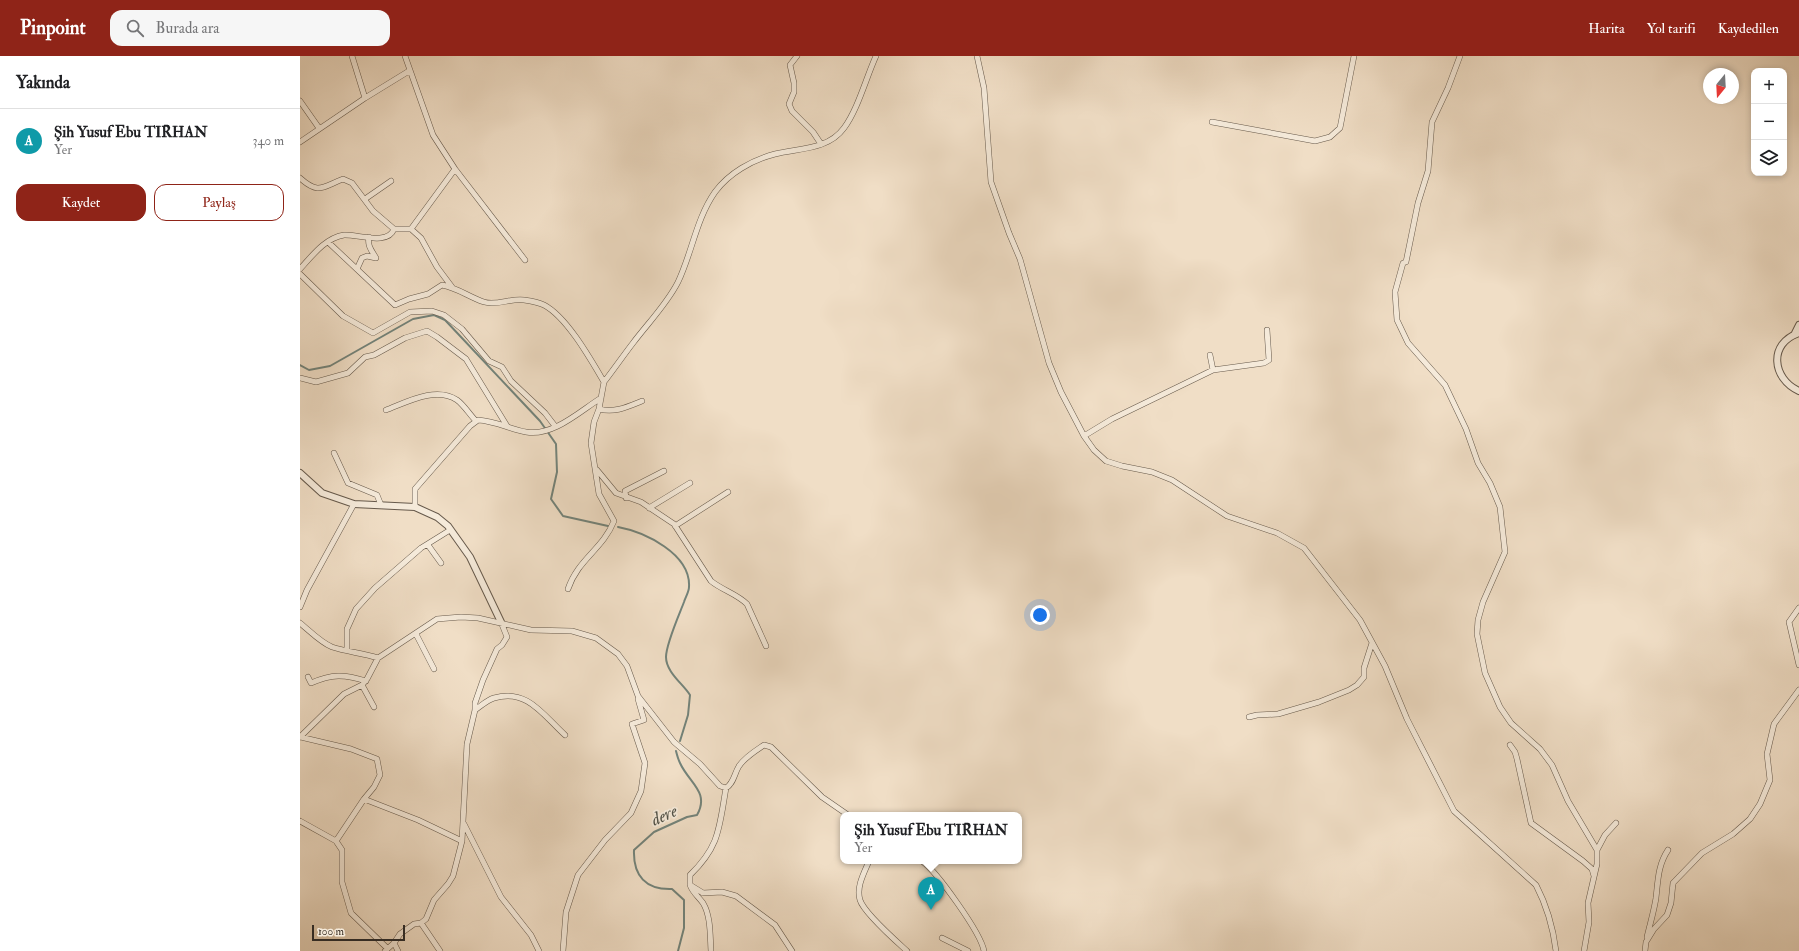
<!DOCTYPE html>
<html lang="tr">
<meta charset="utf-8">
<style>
:root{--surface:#fff;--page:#f6f6f6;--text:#202124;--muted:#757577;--line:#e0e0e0;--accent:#8f2418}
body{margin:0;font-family:"IM FELL Double Pica",serif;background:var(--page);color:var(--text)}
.controls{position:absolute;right:12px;top:12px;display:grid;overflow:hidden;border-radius:8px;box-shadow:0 2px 6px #0003}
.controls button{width:36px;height:36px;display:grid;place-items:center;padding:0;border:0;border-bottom:1px solid var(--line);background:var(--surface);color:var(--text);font:20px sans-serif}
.compass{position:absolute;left:1403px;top:12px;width:36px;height:36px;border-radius:50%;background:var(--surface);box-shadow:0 2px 6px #0003;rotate:198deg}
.scale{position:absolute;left:12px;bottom:10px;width:93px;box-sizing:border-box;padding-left:4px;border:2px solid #382d22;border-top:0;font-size:11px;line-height:14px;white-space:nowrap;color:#382d22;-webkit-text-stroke:3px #f5eada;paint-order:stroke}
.you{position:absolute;left:740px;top:559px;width:14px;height:14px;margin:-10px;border:3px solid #fff;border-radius:50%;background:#1a73e8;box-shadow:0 0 0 6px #1a73e833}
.badge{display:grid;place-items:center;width:26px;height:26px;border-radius:50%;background:var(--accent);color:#fff;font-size:13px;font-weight:700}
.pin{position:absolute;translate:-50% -33px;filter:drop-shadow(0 1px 2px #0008)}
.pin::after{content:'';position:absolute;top:21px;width:14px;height:12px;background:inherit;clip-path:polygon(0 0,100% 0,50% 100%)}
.popup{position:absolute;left:540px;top:756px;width:182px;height:52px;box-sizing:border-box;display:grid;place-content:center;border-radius:8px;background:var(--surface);filter:drop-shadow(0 1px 3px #0005);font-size:13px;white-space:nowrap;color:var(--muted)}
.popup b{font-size:15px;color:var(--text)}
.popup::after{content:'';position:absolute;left:50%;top:100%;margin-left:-8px;border:8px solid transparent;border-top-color:var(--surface)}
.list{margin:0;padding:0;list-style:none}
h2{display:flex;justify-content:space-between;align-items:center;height:52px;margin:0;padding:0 16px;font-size:17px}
h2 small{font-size:13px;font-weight:400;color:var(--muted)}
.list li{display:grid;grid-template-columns:26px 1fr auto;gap:12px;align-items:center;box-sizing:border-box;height:64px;padding:0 16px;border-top:1px solid var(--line)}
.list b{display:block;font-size:15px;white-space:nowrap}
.list p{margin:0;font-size:13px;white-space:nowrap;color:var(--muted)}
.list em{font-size:13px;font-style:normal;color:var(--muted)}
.actions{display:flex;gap:8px;padding:12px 16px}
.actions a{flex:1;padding:9px 0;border:1px solid var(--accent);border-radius:12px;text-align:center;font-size:14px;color:var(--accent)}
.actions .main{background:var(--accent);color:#fff}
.icon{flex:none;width:22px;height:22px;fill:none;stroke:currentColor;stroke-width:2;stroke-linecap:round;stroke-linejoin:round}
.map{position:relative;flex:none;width:1499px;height:895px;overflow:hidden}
header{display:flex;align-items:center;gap:24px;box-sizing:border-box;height:56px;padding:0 20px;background:var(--accent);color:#fff}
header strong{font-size:19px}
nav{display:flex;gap:22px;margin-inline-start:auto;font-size:14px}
.search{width:280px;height:36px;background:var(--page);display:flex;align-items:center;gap:10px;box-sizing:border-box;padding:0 14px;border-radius:12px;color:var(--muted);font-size:15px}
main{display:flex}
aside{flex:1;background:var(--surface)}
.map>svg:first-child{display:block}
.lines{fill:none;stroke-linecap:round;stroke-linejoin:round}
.stream{stroke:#73837a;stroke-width:2}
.minor-casing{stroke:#66594b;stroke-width:6}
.tertiary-casing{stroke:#66594b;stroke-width:8}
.minor{stroke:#f5eada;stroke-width:5}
.tertiary{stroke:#f5eada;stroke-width:6}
.labels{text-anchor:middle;stroke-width:3.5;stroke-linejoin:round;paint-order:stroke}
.water-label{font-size:18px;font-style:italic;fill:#505147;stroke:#f5eada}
</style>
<header>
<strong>Pinpoint</strong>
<div class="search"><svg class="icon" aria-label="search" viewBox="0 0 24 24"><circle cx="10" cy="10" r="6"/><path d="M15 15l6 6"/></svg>Burada ara</div>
<nav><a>Harita</a><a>Yol tarifi</a><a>Kaydedilen</a></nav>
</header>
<main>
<aside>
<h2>Yakında<small></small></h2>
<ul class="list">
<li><span class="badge" style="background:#0f9aa8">A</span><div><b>Şih Yusuf Ebu TIRHAN</b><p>Yer</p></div><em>340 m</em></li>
</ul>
<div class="actions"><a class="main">Kaydet</a><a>Paylaş</a></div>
</aside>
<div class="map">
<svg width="1499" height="895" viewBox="0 0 1499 895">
<rect width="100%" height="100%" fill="#f0dec6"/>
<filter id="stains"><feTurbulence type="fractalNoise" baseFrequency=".005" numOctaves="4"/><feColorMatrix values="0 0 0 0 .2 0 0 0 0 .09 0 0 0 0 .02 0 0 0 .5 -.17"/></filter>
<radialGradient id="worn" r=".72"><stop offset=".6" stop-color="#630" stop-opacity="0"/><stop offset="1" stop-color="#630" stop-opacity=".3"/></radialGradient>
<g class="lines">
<path class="stream" d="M0 309 9 314 30 310 113 263 134 259 145 264 240 365 256 388 257 416 251 443 263 460 308 470
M318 471C345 476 391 498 389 531 389 536 385 542 384 546 379 559 366 588 366 601 366 616 383 628 390 639L388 659 380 685
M376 695C377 699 378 703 380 707 389 727 410 736 397 759L387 761 354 776 334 794C333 820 346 834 372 833L384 844V872L378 895"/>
<defs>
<path id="minor" d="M52 0 65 42
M105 0 133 79 155 113
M497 0 490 9 494 27V36L489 48 492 55 513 76 521 88
M677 0 684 32 691 126 709 177 720 203 749 307 761 336 784 380 794 394 806 405 822 410 852 416 872 424 927 460 977 477 1004 492 1060 564 1085 610 1107 663 1154 755 1236 829C1247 850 1253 871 1256 895
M1160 0 1148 32 1132 66 1128 115 1118 147 1106 206 1103 207 1095 236 1097 264 1108 287 1145 329 1166 373 1178 407 1190 427 1200 451 1205 496 1183 546 1178 564 1177 578 1185 617 1200 651 1211 667 1240 693 1252 709 1268 745 1297 794V808L1288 847 1289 866 1284 895
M0 45 19 72
M912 66 1015 85 1030 81 1040 72 1054 0
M0 86 65 42 109 15
M0 122C19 139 22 131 43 123L52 127 73 155 94 173C88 190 57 178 44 179 25 182 12 200 0 213
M65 143 91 125
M94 173H111L121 182 137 211 152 231
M111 173 155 113 225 204
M28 186 95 249 109 243 128 238 142 229C158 232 169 241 184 246 196 250 211 242 224 244 231 245 238 246 244 249 267 261 291 304 304 326L299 353 294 366 291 387 299 438 314 465C303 493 278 503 268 533
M57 213 62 202 67 200 76 202C72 195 67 190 69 181
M0 218 43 260 73 277 110 256 132 255 144 259 162 273 189 305 202 311 211 325 245 357 255 370
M910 299 913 314
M0 322 16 326 48 317 65 301 74 299 105 282 127 275 137 281 166 303 207 370
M304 326C314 313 323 300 333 287 348 267 367 248 378 226 392 197 396 163 415 136 429 117 452 104 475 98 499 92 528 94 544 72 558 53 566 22 576 0
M299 353C315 357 327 351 342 345
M86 354C107 346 136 330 157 344 164 349 170 359 176 365
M784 380 812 363 913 314 964 307 969 304 967 274
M34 397 48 427 77 439 81 449
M297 414 316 437 341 446 374 468 411 525C422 534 437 538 447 548L466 590
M326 442 325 435 364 415
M115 451V433L170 370 178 364C195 365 210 373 226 376 253 381 280 355 301 342
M349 452 390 427
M375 470 428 436
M128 489 141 507
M0 551 7 534 54 448
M1499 552 1489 566 1499 609
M0 567C10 575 20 586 32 591 47 596 63 597 78 602
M116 578 134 613
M47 594V573L56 553 75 532 121 492 150 474
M8 621 11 627C32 618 44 618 66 625
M62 629 74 651
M175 654C181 650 187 644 194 642 227 632 243 659 265 679
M949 661 957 659 978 658 1019 646 1049 634 1057 629 1064 621V612L1072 587
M0 681 44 638 62 629 67 623 78 602 137 563 161 561 178 562 231 574 272 575 296 582 318 598 327 610 338 640 374 686 400 708 420 730 426 732C434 727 434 718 439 710 445 701 455 695 464 689L471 691 522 741 548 759
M0 681 51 693 77 703 80 719 74 731 64 743 36 785
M1210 689 1215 696 1217 703 1231 767 1283 805 1292 813 1294 820
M426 732C419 772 420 790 390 819V829L403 837 422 836 436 840 475 869 492 895
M64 743 118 764 162 785
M0 765 36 785 42 794V826L51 857 87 892
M164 768 201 841 231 879 239 895
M1297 794 1305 779 1316 767
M569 805C564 817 556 831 560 844 564 857 596 885 607 895
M622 805C637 816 681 877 684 895
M390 829C393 837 398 840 403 847 411 860 410 880 411 895
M121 867 140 895
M1347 881C1350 868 1354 855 1356 842 1358 824 1358 809 1368 794
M642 882 668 895
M94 887 98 895
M85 895 94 887 100 878 114 868 121 867 126 863 134 844 148 828 153 820 162 785 167 688 175 654V647L183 624 197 593 202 589 207 581 201 566
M263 895 266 856 278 819 305 784 331 757 341 735 345 707 332 668 344 664 338 643
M1345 895 1346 886 1354 873 1367 859 1371 847 1373 827 1402 797 1433 778 1450 763 1460 748 1470 724 1467 698 1474 668 1499 634"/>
<path id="tertiary" d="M1499 277C1468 287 1472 323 1499 335
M1494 279 1499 269
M0 417 22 437 54 448 115 451 137 461 148 470 170 501 201 566"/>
</defs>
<use href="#minor" class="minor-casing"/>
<use href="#tertiary" class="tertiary-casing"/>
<use href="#minor" class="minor"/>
<use href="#tertiary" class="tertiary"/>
</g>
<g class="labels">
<g class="water-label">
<text transform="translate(364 759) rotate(-24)" y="6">dere</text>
</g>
</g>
<rect width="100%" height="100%" filter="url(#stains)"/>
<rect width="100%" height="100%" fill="url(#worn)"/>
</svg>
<div class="controls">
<button>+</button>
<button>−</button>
<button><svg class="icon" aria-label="layers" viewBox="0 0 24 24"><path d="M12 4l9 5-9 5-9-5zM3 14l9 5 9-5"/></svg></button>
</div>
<svg class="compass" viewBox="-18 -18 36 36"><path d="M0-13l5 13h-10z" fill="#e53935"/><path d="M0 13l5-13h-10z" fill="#757577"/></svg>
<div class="scale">100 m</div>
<div class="you"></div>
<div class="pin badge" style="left:631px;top:854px;background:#0f9aa8">A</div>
<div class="popup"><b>Şih Yusuf Ebu TIRHAN</b>Yer</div>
</div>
</main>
